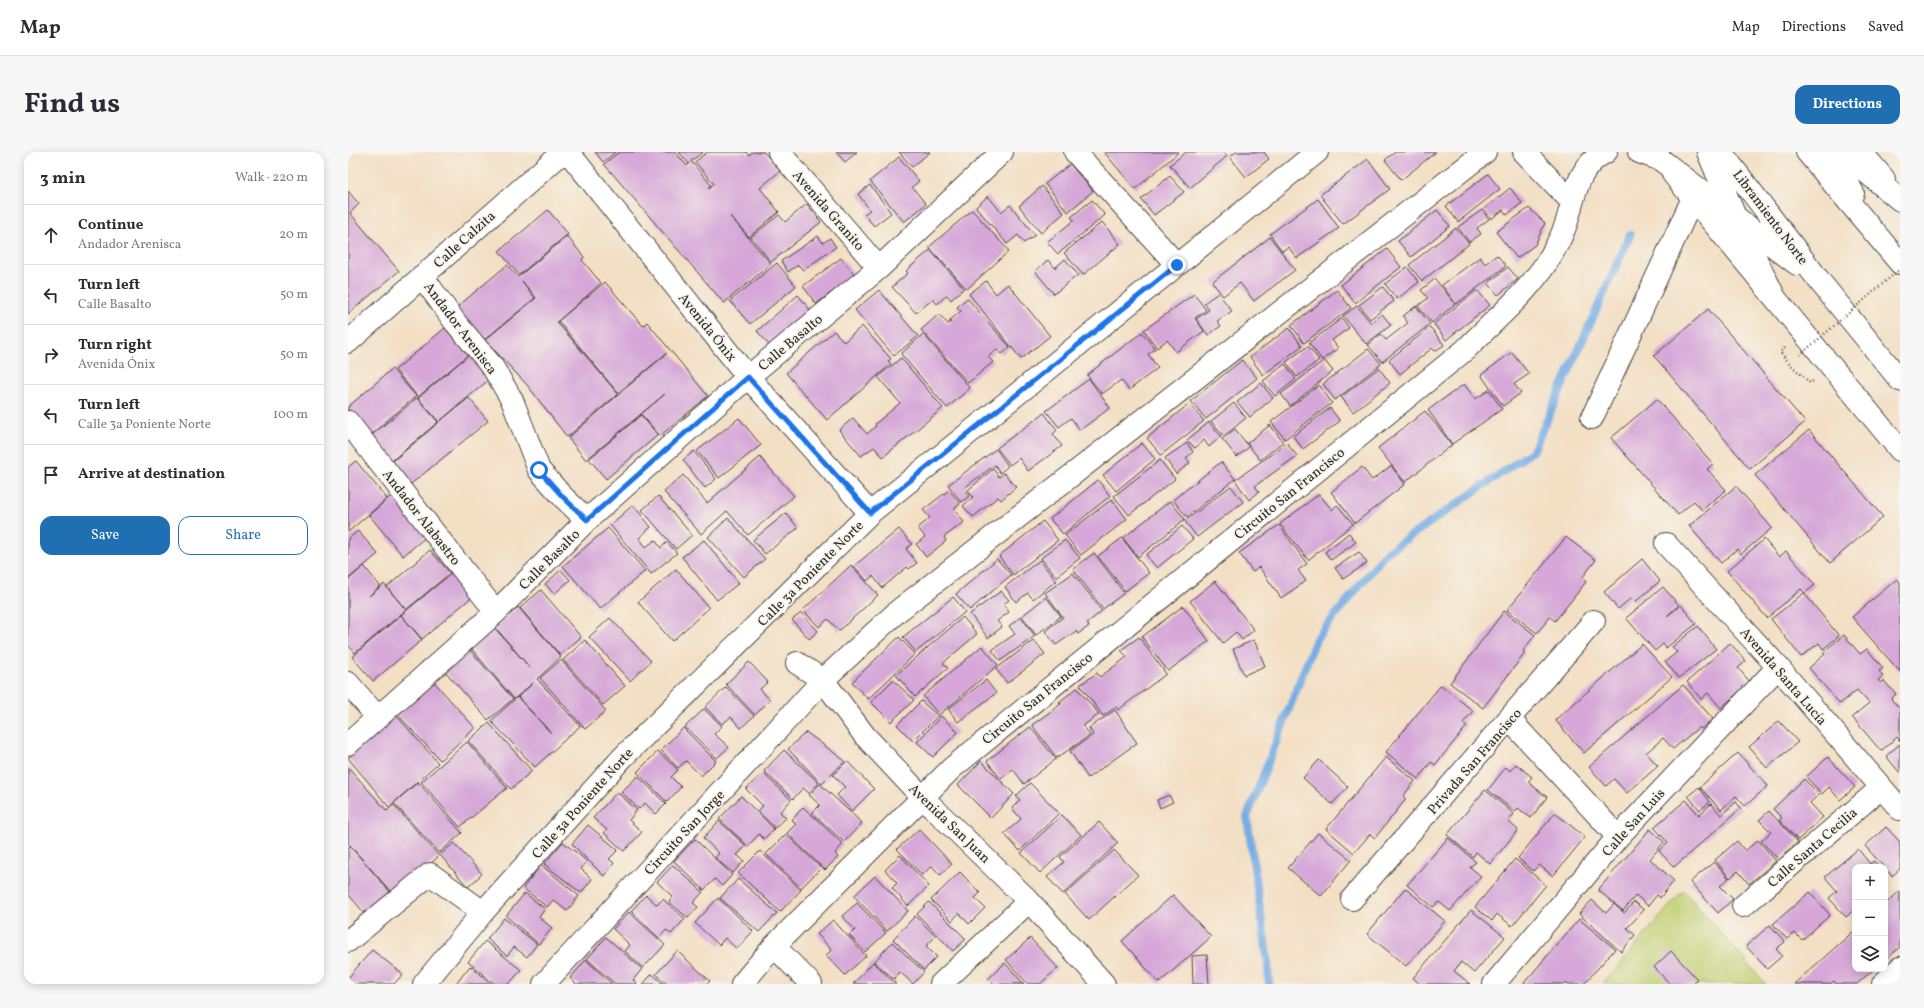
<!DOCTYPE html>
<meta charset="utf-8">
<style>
:root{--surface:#fff;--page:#f7f7f7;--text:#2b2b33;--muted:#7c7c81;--line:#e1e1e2;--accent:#1f6fb2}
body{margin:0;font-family:Vollkorn,serif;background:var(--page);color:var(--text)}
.controls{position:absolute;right:12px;bottom:12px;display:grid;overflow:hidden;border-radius:8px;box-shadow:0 2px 10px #0003}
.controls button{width:36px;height:36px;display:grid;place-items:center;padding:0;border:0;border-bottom:1px solid var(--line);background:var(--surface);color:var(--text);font:20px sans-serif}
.stop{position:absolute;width:12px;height:12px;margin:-9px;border:3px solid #1a73e8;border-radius:50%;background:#fff}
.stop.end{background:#1a73e8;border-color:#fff;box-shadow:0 1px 4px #0008}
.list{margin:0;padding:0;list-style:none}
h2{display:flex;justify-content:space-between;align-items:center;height:52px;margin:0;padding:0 16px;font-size:17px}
h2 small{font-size:13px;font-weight:400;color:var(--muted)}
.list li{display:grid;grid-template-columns:26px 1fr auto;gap:12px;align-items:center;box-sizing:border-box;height:60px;padding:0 16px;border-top:1px solid var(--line)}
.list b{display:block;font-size:15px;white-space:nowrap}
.list p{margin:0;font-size:13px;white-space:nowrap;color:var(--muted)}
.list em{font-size:13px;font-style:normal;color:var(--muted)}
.actions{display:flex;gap:8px;padding:12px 16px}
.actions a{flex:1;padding:9px 0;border:1px solid var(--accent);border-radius:12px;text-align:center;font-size:14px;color:var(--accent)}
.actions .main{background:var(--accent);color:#fff}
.icon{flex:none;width:22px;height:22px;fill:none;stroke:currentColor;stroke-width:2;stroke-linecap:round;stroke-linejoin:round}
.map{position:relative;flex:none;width:1552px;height:832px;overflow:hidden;border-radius:12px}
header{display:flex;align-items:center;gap:24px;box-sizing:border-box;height:56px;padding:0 20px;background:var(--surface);border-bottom:1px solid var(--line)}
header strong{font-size:19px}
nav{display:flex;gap:22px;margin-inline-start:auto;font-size:14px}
.intro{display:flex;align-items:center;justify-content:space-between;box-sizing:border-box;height:96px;padding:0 24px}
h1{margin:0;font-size:28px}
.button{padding:10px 18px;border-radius:12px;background:var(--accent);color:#fff;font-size:14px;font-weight:700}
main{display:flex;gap:24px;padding:0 24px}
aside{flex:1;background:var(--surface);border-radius:12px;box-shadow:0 2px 10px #0003}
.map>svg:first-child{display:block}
.green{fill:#c0cf71;stroke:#767d4e}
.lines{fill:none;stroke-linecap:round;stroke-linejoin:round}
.stream{stroke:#77ade5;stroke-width:8}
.building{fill:#d6a7d8}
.minor-casing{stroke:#494642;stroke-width:24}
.highway-casing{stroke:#494642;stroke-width:24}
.path{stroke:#494642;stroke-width:2.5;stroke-dasharray:1 3;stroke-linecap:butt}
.minor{stroke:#fff;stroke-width:22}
.highway{stroke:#fff;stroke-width:22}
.path-bridge{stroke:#494642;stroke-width:2.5;stroke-dasharray:1 3;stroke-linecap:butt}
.route{stroke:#1a73e8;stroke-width:5}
.labels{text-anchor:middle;stroke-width:3.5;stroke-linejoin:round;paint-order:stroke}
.street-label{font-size:14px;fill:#2b2b2b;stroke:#f7f3e8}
</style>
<header>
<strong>Map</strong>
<nav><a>Map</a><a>Directions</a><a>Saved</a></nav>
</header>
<div class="intro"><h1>Find us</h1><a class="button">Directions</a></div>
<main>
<aside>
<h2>3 min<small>Walk · 220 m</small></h2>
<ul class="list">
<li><svg class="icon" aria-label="ahead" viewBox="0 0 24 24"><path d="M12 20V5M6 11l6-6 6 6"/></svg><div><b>Continue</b><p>Andador Arenisca</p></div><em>20 m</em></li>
<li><svg class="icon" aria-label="left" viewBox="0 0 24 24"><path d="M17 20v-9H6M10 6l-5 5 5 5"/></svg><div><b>Turn left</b><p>Calle Basalto</p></div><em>50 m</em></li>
<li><svg class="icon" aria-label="right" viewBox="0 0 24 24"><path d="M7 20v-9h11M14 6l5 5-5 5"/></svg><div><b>Turn right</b><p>Avenida Ónix</p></div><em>50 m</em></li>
<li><svg class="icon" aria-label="left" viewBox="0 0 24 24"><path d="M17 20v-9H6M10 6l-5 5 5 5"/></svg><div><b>Turn left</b><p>Calle 3a Poniente Norte</p></div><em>100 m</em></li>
<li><svg class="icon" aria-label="arrive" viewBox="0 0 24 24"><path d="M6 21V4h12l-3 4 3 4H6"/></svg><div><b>Arrive at destination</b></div></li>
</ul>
<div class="actions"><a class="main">Save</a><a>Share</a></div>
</aside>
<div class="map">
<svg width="1552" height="832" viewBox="0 0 1552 832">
<rect width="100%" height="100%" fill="#f7f3e8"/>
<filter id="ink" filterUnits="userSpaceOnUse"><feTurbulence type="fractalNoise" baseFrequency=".025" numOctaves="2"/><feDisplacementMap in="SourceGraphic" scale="8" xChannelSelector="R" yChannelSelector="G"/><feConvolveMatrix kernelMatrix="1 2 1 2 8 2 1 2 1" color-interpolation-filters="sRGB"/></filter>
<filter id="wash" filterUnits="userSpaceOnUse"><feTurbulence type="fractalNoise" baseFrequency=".012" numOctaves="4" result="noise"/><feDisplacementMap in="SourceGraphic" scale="16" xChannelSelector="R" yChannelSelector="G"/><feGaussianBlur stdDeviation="0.9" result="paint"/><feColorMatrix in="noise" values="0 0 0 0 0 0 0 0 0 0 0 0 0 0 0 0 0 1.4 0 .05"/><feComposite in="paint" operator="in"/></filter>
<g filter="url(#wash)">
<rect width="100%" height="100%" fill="#f3dfc4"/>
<path class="green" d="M1335 738 1418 832H1255Z"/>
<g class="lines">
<path class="stream" d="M921 832 920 812 899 665 968 487 1038 401 1185 299 1282 83"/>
</g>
<g id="blocks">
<path class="building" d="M247 0H267L255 10Z
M271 0H327L339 14 341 12 331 0H355L343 9 363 33 360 37 366 32 347 10 359 0H398L401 3 404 0H416L432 19 412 36 431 60 401 85 382 64 423 112 376 151 256 12Z
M488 0H509L497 10Z
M551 0H582L564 15Z
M756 0H831L787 37Z
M838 0H876L879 4 842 36 822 13Z
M888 0H916L921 7 898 25 882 5Z
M1047 0H1088L1053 28 1037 8Z
M551 5 571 29 564 35 578 52 556 70 522 29Z
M1020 7 1042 37 995 72 972 43Z
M722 12 745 39 720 60 697 32Z
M1140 22 1152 37 1110 70 1098 54Z
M822 24 836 40 806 63 793 47Z
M522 33 543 61 526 74 516 62 522 58 510 42Z
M694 34 716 61 693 81 671 54Z
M1162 36 1174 51 1159 63 1155 58 1143 67 1136 57Z
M0 39 11 52 2 61 51 119 0 162Z
M640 44 653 60 662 53 687 83 676 91 670 83 659 92 628 55Z
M970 47 991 76 949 106 940 95 934 99 922 82Z
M744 48 757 63 710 102 699 90 726 68 723 65Z
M459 52 473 70 423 110 403 85 431 63 437 70Z
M1181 56 1197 71 1187 93 1169 106 1148 80Z
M200 58 220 82 171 123 151 99Z
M624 58 661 99 619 137 581 95Z
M1089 58 1102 74 1063 105 1050 89Z
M1134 58 1141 67 1129 76 1133 82 1121 90 1110 75Z
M754 70 772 92 735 123 716 101Z
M1108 76 1121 92 1074 129 1061 113Z
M219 84 236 105 234 108 253 131 209 170 270 242 219 285 180 234 137 188 188 146 174 129 187 146 136 188 108 156 159 113 170 125Z
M470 84 475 91 482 86 488 95 455 118 450 113 440 120 433 109Z
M922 85 947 118 906 149 892 131 875 144 864 130Z
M1039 97 1053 115 1007 151 993 133Z
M582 98 616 136 603 148 599 143 589 152 585 147 568 161 544 135 560 121 558 119Z
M1149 103 1158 114 1108 152 1094 133 1132 105 1137 112Z
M493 106 507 123 468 152 455 134Z
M717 107 730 123 706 142 687 119 700 108 707 116Z
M429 111 448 134 402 172 382 149Z
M1059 115 1071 130 1049 147 1037 132Z
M1160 115 1170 127 1150 143 1140 131Z
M1087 127 1107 152 1084 171 1070 154 1080 146 1073 138Z
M638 129 648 142 660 132 702 184 673 207 621 142Z
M257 130 295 174 299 170 360 244 312 284 293 262 317 242 238 308 220 286 319 201 270 241 210 169Z
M1035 135 1046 149 1022 167 1011 153Z
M531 138 570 184 546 204 507 158Z
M989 138 1003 156 956 191 943 173Z
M1129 138 1142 153 1098 188 1086 172Z
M870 141 884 159 869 169 873 174 860 183 848 167 861 158 856 151Z
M846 142 858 158 847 166 856 179 828 200 819 188 809 196 796 178Z
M450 143 463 159 422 194 409 179Z
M619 146 662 195 654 202 649 197 640 205 645 210 620 231 573 178 591 162 600 172 603 170 601 169 613 159 609 155Z
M1009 154 1023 171 1034 162 1043 173 1018 192 995 164Z
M1068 154 1082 172 1034 210 1020 193 1033 182 1038 188 1060 171 1055 164Z
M1360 157 1457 270 1402 317 1306 204Z
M994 166 1001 176 984 188 990 196 974 208 961 191Z
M514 174 543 207 540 209 543 212 479 268 438 221 486 179 496 190Z
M1082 175 1096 193 1087 199 1084 196 1052 222 1041 208Z
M97 176 120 203 70 245 47 218Z
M941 176 954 194 915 223 902 205Z
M794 180 807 197 800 202 810 216 781 238 773 228 754 242 739 223Z
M575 182 622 236 599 256 553 202Z
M960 194 971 208 949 225 938 210Z
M1020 197 1033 212 987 248 975 232Z
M124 200 144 225 92 269 121 246 140 269 58 336 39 314 91 270 70 246Z
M1164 200 1181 222 1166 232 1173 241 1155 254 1133 223Z
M553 206 595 256 535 305 526 295 513 304 491 278 505 266 519 282 528 274 527 272 552 251 530 225Z
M894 208 909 226 858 267 843 249Z
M976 208 985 219 942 254 933 242Z
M937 212 948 227 927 244 915 229Z
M1031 216 1042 231 1005 260 993 245Z
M44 217 68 244 19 286 0 264V255Z
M741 227 762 256 732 278 723 266 711 275 698 259Z
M913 231 925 246 902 265 889 250Z
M1116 232 1127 247 1141 238 1154 257 1104 292 1080 258Z
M971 233 984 251 937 287 923 270Z
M69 246 90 270 40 312 19 287Z
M1309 247 1365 312 1359 317 1378 338 1354 358 1346 349 1330 363 1263 286Z
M886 251 898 266 876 284 863 269Z
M841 252 856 269 813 303 799 286Z
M982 256 992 269 955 297 945 284Z
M1077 259 1104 293 1057 330 1030 296Z
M696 261 709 278 705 282 714 294 680 319 671 306 662 313 649 296Z
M293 263 310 283 258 327 241 307Z
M391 266 413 293 371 326 349 299Z
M861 270 873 284 861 295 856 288 847 296 839 288Z
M922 273 935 290 912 308 899 291Z
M887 277 901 295 889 305 874 287Z
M1461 278 1535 365 1482 411 1407 323Z
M794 291 807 307 768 339 755 323Z
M839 291 845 300 838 306 842 311 828 322 817 306Z
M939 291 949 304 907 334 911 340 901 348 887 328Z
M648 297 660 314 652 321 647 313 616 336 622 344 613 350 600 333Z
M346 299 368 327 357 336 335 308Z
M412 305 446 344 400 383 379 359 353 382 316 340 335 323 359 351Z
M812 308 827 327 781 363 766 344Z
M8 309 39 347 0 380V315Z
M873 310 887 327 839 365 825 348Z
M1043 314 1057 332 1007 371 983 340 1014 315 1024 328Z
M645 317 651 325 656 321 668 335 653 348 650 345 625 365 615 354 625 345 620 338Z
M750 328 762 344 715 382 702 367Z
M883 334 895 350 849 385 837 369Z
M1388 334 1424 376 1393 402 1389 397 1373 411 1341 374Z
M601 338 612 352 606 357 616 370 596 385 598 389 578 405 568 392 577 385 570 376 582 366 575 358Z
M971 342 984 358 989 353 1005 372 960 408 932 372Z
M44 343 79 384 55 404 21 363Z
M310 344 344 383 328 397 294 358Z
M764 347 779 367 733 403 717 383Z
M822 349 837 367 790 405 775 386Z
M285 353 303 375 291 386 298 395 307 388 313 396 319 390 329 401 303 422 262 373Z
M438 361 450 376 417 402 405 388Z
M380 366 417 407 396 425 360 385Z
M695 369 710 388 665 423 651 404Z
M931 373 959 412 950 418 958 429 933 446 911 415 905 420 891 401Z
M834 374 845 387 809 416 798 403Z
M260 376 297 419 252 457 215 414Z
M551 377 564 392 558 397 569 411 561 417 559 415 534 436 525 424 519 429 506 414Z
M10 379 30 402 0 427V387Z
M1001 381 1008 390 983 408 977 400Z
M1218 385 1248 408 1234 426 1238 430 1207 469 1202 465 1189 481 1159 458Z
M774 386 801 421 777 439 750 404Z
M1416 387 1431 405 1438 399 1467 433 1457 441 1453 437 1419 466 1379 419Z
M356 388 391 431 369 448 334 405Z
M717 388 732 406 708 425 693 406Z
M82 398 102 421 58 458 39 435Z
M1011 400 1019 411 995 427 987 416Z
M746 401 776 441 755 457 725 417Z
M649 407 663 423 622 458 608 442Z
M1294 407 1312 429 1287 450 1283 446 1270 457 1256 440Z
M692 408 708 429 685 447 680 441 668 450 657 435Z
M503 413 530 443 491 479 480 467 471 475 455 458Z
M16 414 32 434 21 444 36 432 58 458 7 501 0 493V428Z
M328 417 361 456 324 489 290 450Z
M213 418 222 428 206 442 197 432Z
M104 421 124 445 74 487 53 463Z
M725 421 754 459 739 471 741 474 730 482 728 479 708 493 697 479 715 465 697 441Z
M1549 427 1552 430V520L1504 465Z
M867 429 906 478 894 488 888 480 875 491 842 449Z
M1315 435 1331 453 1319 464 1333 453 1348 472 1318 496 1315 492 1307 499 1278 466Z
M193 438 233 485 212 503 172 456Z
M653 439 661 448 655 452 661 460 649 469 654 475 640 486 622 462Z
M1456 441 1491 484 1475 497 1471 491 1453 505 1423 467Z
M605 445 617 460 568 500 555 485Z
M698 445 713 464 688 483 674 464Z
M835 454 861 489 820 519 794 485Z
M170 455 213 505 189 527 232 574 187 615 143 569 169 545 203 581 170 545 185 531 166 547 121 494 145 474 182 516 147 475Z
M1156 459 1187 483 1175 499 1177 501 1135 556 1102 531Z
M453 461 470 479 461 487 444 468Z
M53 463 74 488 25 529 4 505Z
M615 465 629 482 595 511 600 516 567 545 548 523Z
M673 465 687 484 652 509 644 498 667 482 661 474Z
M262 466 303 509 282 529 241 485Z
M1350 474 1368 497 1331 526 1317 510 1329 500 1324 495Z
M1496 483 1512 502 1519 497 1535 516 1531 519 1535 524 1530 528 1533 531 1536 529 1548 542 1543 547 1552 557V589L1549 585 1533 599 1504 565 1521 551 1509 538 1492 552 1461 516 1477 502 1475 500Z
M551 485 567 502 520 547 504 530Z
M791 485 818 522 770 558 768 555 755 564 732 533 749 521 752 525 779 505 773 498Z
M237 488 277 534 255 553 215 508Z
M686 488 697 502 659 531 648 517Z
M906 488 917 514 896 523 885 497Z
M1382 491 1398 509 1390 516 1402 530 1373 556 1360 541 1353 547 1339 530Z
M1294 492 1324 525 1236 601 1207 568Z
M634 494 650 513 591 563 575 544Z
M120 496 165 547 140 568 95 517Z
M213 508 258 559 237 577 192 526Z
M401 510 420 530 412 537 422 548 407 563 378 532Z
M545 528 566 548 543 570 523 550Z
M638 528 648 541 610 570 600 557Z
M86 530 127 576 92 608 50 563Z
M1093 533 1125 559 1115 571 1119 574 1087 613 1083 610 1070 627 1038 600Z
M1335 533 1365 567 1353 577 1351 575 1325 597 1315 586 1298 601 1310 614 1279 641 1266 627 1258 634 1241 615Z
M378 535 406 564 393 576 383 565 374 572 357 555Z
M729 536 751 562 735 574 742 583 709 606 684 573 713 552 711 550Z
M573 549 590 564 565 589 549 573Z
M356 557 374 574 366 582 381 595 369 606 337 575Z
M767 558 789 591 740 626 722 599 745 583 741 576Z
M48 563 90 611 41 655 0 606Z
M593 564 610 580 585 605 569 590Z
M1431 569 1450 590 1419 616 1401 595Z
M141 571 184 619 163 637 120 589Z
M682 575 708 607 676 632 665 617 653 627 639 609Z
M335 576 368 609 353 624 338 609 330 616 313 598Z
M458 580 497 609 474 632 440 597Z
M119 590 159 636 112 675 73 630Z
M1552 592V621L1538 604Z
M436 598 471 631 461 641 455 636 445 647 416 619Z
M310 599 330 618 323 625 333 635 319 650 289 620Z
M1390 601 1420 634 1397 654 1388 644 1373 658 1352 635Z
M1038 605 1067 629 1055 644 1058 647 1027 686 1022 682 1006 701 978 677Z
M1480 605 1507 635 1492 648 1481 635 1474 642 1458 625Z
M971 608 1000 635 984 652 955 626Z
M499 609 526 637 504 659 489 643 497 635 485 623Z
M633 609 666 642 643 666 610 633Z
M1168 612 1184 625 1180 630 1199 645 1183 666 1170 656 1167 660 1140 638 1158 615 1162 619Z
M0 615 39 659 46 653 91 704 69 724 44 741 0 691Z
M415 621 443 648 432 660 438 666 427 676 410 659 415 654 398 637Z
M290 624 318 652 308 662 297 651 291 657 273 640Z
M1456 627 1471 642 1462 651 1475 665 1450 688 1431 668 1434 666 1425 657Z
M70 630 114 681 91 701 46 651Z
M682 631 711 661 672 699 656 682 673 667 664 656 672 648 668 644Z
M472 632 514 671 496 690 464 661 472 653 461 643Z
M1351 635 1362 650 1352 658 1340 644Z
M1137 638 1166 662 1160 669 1170 678 1142 712 1128 700 1125 705 1099 683Z
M269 640 289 658 281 668 294 680 276 699 256 681 259 678 245 666Z
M821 643 825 650 812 656 809 648Z
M393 644 426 677 416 687 411 682 400 694 371 667Z
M1338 648 1351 663 1363 652 1373 663 1388 650 1393 656 1326 715 1311 699 1320 691 1306 675Z
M455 655 495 692 487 701 490 705 477 718 439 681 448 672 444 668Z
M1421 659 1450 690 1431 708 1413 689 1423 680 1411 668Z
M1207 661 1237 685 1205 724 1191 713 1185 719 1170 706Z
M714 663 733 683 692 721 673 701Z
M371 669 398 694 389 703 396 709 385 721 367 706 371 701 355 686Z
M751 670 770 691 715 742 699 725 716 710 712 705Z
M240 673 270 698 261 707 266 711 256 724 224 692Z
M1538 675 1552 690V717L1544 724 1517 694Z
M571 677 604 712 592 723 584 714 574 723 549 697Z
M1302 677 1316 690 1302 707 1326 729 1312 746 1309 743 1300 754 1288 743 1275 759 1250 738Z
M970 681 1003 708 973 744 940 716Z
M438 682 473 716 453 736 418 702Z
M1100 686 1128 710 1122 715 1133 724 1102 759 1091 750 1085 755 1059 733Z
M347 687 384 723 374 734 367 727 356 738 326 709Z
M1410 688 1428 709 1401 732 1390 719 1382 726 1367 708 1389 689 1397 699Z
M215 690 239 709 233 717 244 727 233 741 196 712Z
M106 691 134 722 120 735 92 703Z
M2 694 43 741 18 763 0 742V696Z
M1510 697 1522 712 1526 709 1531 715H1507V757L1498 765 1481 746 1489 739 1477 725Z
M766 698 790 723 741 768 717 742Z
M412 699 453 738 432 760 390 721Z
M552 703 581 734 560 754 544 736 549 731 537 718Z
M1167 707 1198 733 1164 774 1149 762 1144 769 1127 755Z
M1366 710 1381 726 1372 734 1385 747 1370 761 1342 730Z
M193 713 231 744 219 759 205 748 199 755 175 736Z
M325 713 355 740 345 751 350 755 340 766 321 750 325 745 309 730Z
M612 720 632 741 627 746 637 756 621 772 611 761 604 769 583 748Z
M527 724 560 759 539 779 506 744Z
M390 727 429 761 411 780 372 746Z
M1057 736 1097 769 1058 814 1019 782Z
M1552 739V795L1537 808V752Z
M1462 740 1482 763 1454 788 1447 781 1439 787 1425 772Z
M177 741 197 757 191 765 204 776 191 792 158 764Z
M298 743 309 753 315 747 337 767 323 782 318 778 311 786 283 759Z
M825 743 863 785 811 831 774 789Z
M370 746 405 779 389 797 377 786 371 793 347 771Z
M1244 748 1258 761 1266 752 1276 761 1286 750 1296 758 1279 776 1287 783 1273 800 1231 762Z
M581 750 618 787 605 799 569 762Z
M509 751 538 781 517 800 501 783 507 778 494 764Z
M1123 758 1157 785 1126 821 1113 810 1106 819 1122 832H1072L1065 826Z
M281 760 317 793 295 816 277 799 282 793 265 777Z
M567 764 588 784 578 794 589 805 576 818 545 787Z
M156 766 189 792 179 805 166 795 159 804 139 787Z
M1231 767 1267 797 1236 832H1175Z
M485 768 518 804 497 823 478 803 484 798 469 782Z
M1422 773 1437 790 1428 797 1434 804 1419 817 1398 794Z
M1507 778V817H1526L1509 832H1488L1486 829 1482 832H1446Z
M258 785 294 817 285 828 289 831 288 832H267L239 807Z
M682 786 710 816 692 832H680L658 808Z
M137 789 173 818 161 832H147L120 810Z
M544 790 576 820 565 832 552 820 546 827 526 810Z
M24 798 55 822 46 832H0V826Z
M329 799 362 829 359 832H319L308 822Z
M1323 799 1349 827 1344 832H1322L1306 815Z
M859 803 861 832H845L844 804Z
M238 808 264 832H228L222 826Z
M525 810 548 832H505Z
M657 811 676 832H645L640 827Z
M122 814 144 832H108Z
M304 822 316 832H295Z"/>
</g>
</g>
<g filter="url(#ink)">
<use href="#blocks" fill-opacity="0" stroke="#494642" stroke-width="1"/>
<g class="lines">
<defs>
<path id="minor" d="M220 0 400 225 522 361
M431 0 531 116
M727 0 829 113
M1176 0 1224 50
M1291 0 1313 8
M1513 0 1536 27
M1325 22 1552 298
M74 124 107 170 144 214 164 248 191 318 215 345 239 368
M0 190 215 0
M1244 266 1345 46
M0 270 148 460
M1318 392 1430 515 1552 657
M449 511 475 528 517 584 574 645 681 749 756 832
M0 531 30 566
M1162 568 1270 685
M0 592 148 460 239 368 400 225 531 116 654 0
M1004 747 1246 469
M1395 754 1533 636
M0 789 82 722 135 760
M426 794 463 832
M76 832 135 760 274 606 522 361 969 0
M196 832 475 528 550 459 1137 0
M394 832 426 794 604 616 1117 198C1147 167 1184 138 1205 100 1210 91 1216 79 1219 69 1227 43 1230 13 1258 0
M593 832 681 749
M1146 832 1270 685 1430 515
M1535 832 1552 816"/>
<path id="highway" d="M1360 0 1386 62 1426 144
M1373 0 1473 131 1552 228
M1459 0 1552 111
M1484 0 1505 41
M1494 0 1552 48
M1313 8 1449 112"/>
</defs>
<use href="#minor" class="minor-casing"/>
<use href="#highway" class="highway-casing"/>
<path class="path" d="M1437 196 1432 200 1443 213 1462 231 1465 229"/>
<use href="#minor" class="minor"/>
<use href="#highway" class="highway"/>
<path class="path-bridge" d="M1452 203 1552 117"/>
</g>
</g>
<g class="lines" filter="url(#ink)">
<path class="route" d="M191 318 215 345 239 368 400 225 522 361 829 113"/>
</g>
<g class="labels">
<g class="street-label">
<text transform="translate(481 58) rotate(49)" y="5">Avenida Granito</text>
<text transform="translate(1423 65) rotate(53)" y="5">Libramiento Norte</text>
<text transform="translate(116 87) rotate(-42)" y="5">Calle Calzita</text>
<text transform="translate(360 175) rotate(51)" y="5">Avenida Ónix</text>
<text transform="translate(113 176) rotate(53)" y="5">Andador Arenisca</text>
<text transform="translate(442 190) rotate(-40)" y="5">Calle Basalto</text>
<text transform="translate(941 341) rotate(-39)" y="5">Circuito San Francisco</text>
<text transform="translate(74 365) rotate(52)" y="5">Andador Alabastro</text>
<text transform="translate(201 407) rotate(-45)" y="5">Calle Basalto</text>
<text transform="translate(462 421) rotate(-45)" y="5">Calle 3a Poniente Norte</text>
<text transform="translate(1436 524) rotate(49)" y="5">Avenida Santa Lucía</text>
<text transform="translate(689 546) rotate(-39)" y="5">Circuito San Francisco</text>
<text transform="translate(1126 609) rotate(-49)" y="5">Privada San Francisco</text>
<text transform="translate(234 651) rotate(-48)" y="5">Calle 3a Poniente Norte</text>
<text transform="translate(1285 670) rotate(-48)" y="5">Calle San Luis</text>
<text transform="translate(602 671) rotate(44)" y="5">Avenida San Juan</text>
<text transform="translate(336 680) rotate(-47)" y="5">Circuito San Jorge</text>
<text transform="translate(1464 695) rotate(-41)" y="5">Calle Santa Cecilia</text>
</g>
</g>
</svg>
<div class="controls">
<button>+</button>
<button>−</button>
<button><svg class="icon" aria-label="layers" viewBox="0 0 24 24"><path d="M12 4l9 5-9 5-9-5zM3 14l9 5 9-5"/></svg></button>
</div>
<div class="stop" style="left:191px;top:318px"></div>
<div class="stop end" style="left:829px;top:113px"></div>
</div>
</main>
